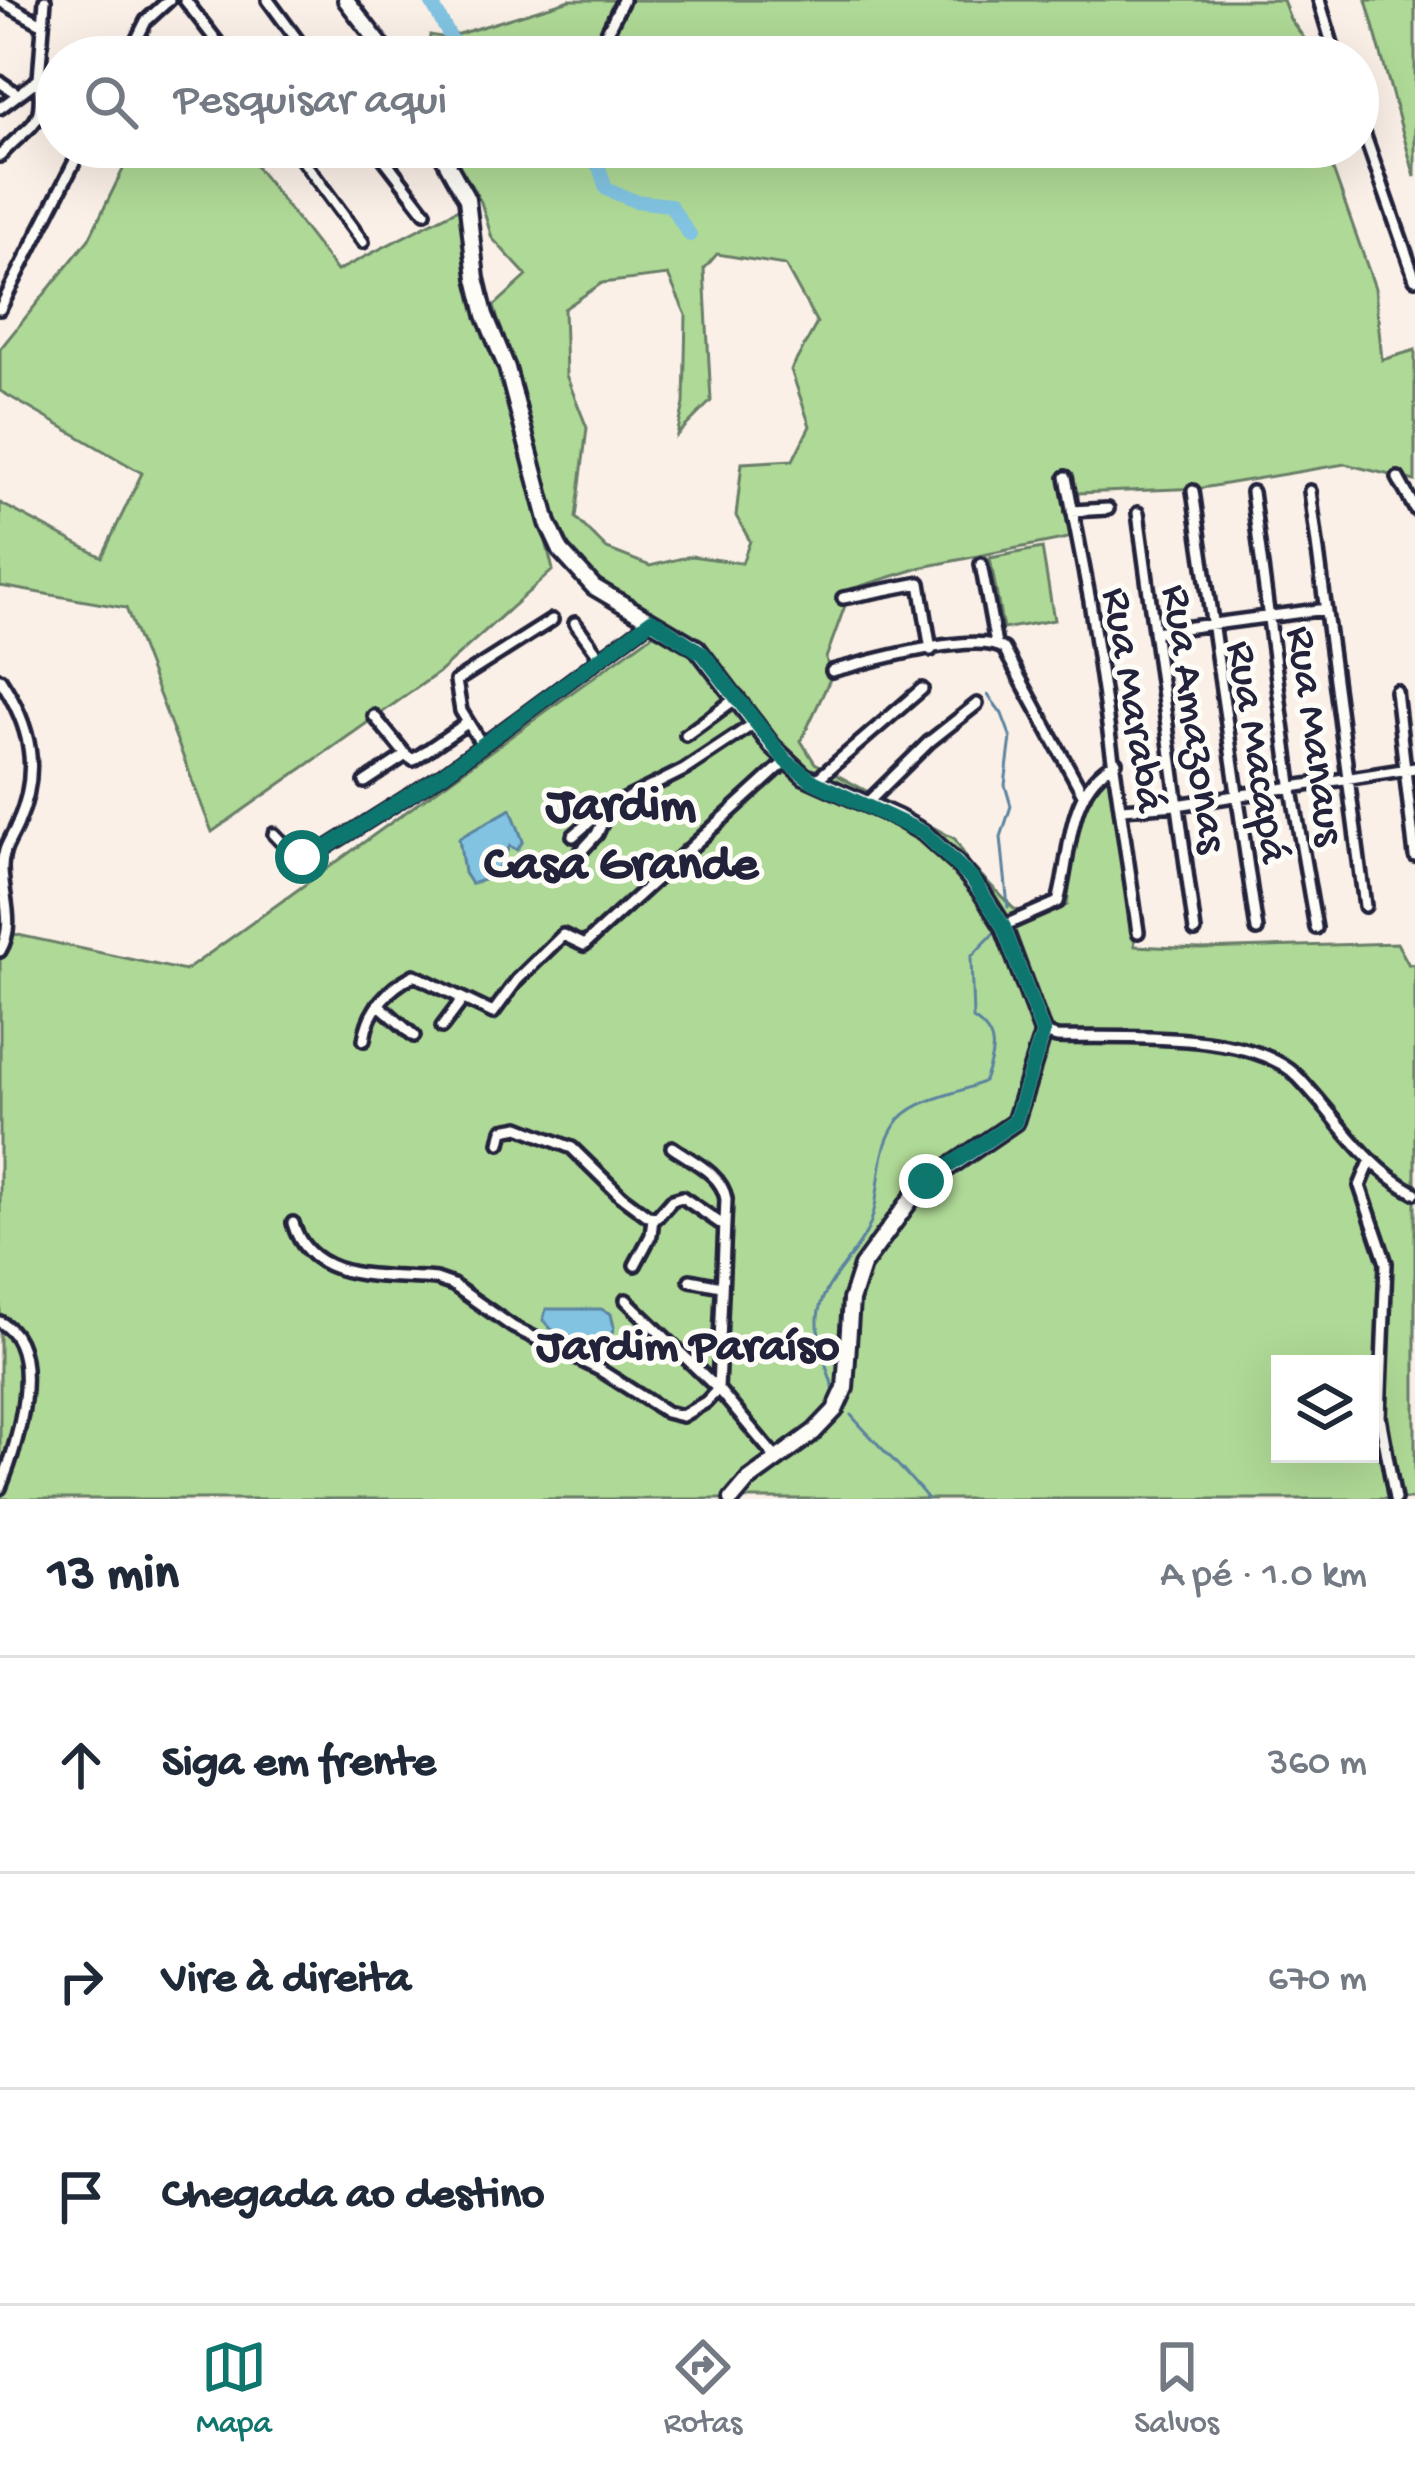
<!DOCTYPE html>
<html lang="pt">
<meta charset="utf-8">
<style>
:root{--surface:#fff;--page:#f6f6f7;--text:#1f2937;--muted:#747a83;--line:#e0e1e3;--accent:#0f766e}
body{margin:0;font-family:"Gochi Hand",sans-serif;background:var(--page);color:var(--text)}
.controls{position:absolute;right:36px;bottom:36px;display:grid;overflow:hidden;border-radius:0px;box-shadow:0 12px 48px #0002}
.controls button{width:108px;height:108px;display:grid;place-items:center;padding:0;border:0;border-bottom:3px solid var(--line);background:var(--surface);color:var(--text);font:60px sans-serif}
.stop{position:absolute;width:36px;height:36px;margin:-27px;border:9px solid #0f766e;border-radius:50%;background:#fff}
.stop.end{background:#0f766e;border-color:#fff;box-shadow:0 3px 12px #0008}
.list{margin:0;padding:0;list-style:none}
h2{display:flex;justify-content:space-between;align-items:center;height:156px;margin:0;padding:0 48px;font-size:51px}
h2 small{font-size:39px;font-weight:400;color:var(--muted)}
.list li{display:grid;grid-template-columns:78px 1fr auto;gap:36px;align-items:center;box-sizing:border-box;height:216px;padding:0 48px;border-top:3px solid var(--line)}
.list b{display:block;font-size:45px;white-space:nowrap}
.list em{font-size:39px;font-style:normal;color:var(--muted)}
.icon{flex:none;width:66px;height:66px;fill:none;stroke:currentColor;stroke-width:2;stroke-linecap:round;stroke-linejoin:round}
.map{position:relative;flex:none;width:1415px;height:1499px;overflow:hidden}
.search{position:absolute;background:var(--surface);box-shadow:0 12px 48px #0002;left:36px;right:36px;top:36px;height:132px;display:flex;align-items:center;gap:30px;box-sizing:border-box;padding:0 42px;border-radius:66px;color:var(--muted);font-size:45px}
.sheet{height:804px;background:var(--surface)}
nav{display:flex;justify-content:space-around;align-items:center;box-sizing:border-box;height:168px;border-top:3px solid var(--line);background:var(--surface);font-size:33px;color:var(--muted)}
nav a{display:grid;justify-items:center;gap:6px}
nav .on{color:var(--accent)}
.map>svg:first-child{display:block}
.green{fill:#afd996;stroke:#687e68;stroke-width:3;fill-rule:evenodd}
.water{fill:#81c3e1;stroke:#5b839f;stroke-width:3}
.lines{fill:none;stroke-linecap:round;stroke-linejoin:round}
.stream{stroke:#5b839f;stroke-width:3}
.river{stroke:#81c3e1;stroke-width:14}
.street-casing{stroke:#22223b;stroke-width:18}
.secondary-casing{stroke:#22223b;stroke-width:22}
.street{stroke:#fdfcf7;stroke-width:9}
.secondary{stroke:#fdfcf7;stroke-width:14}
.route{stroke:#0f766e;stroke-width:15}
.labels{text-anchor:middle;stroke-width:10;stroke-linejoin:round;paint-order:stroke}
.street-label{font-size:45px;fill:#22223b;stroke:#fdfcf7}
.neighbourhood-label{font-size:48px;font-weight:bold;fill:#22223b;stroke:#fdfcf7}
.quarter-label{font-size:51px;font-weight:bold;fill:#22223b;stroke:#fdfcf7}
</style>
<div class="map">
<svg width="1415" height="1499" viewBox="0 0 1415 1499">
<rect width="100%" height="100%" fill="#fbf0e7"/>
<filter id="ink" filterUnits="userSpaceOnUse"><feTurbulence type="fractalNoise" baseFrequency=".00833" numOctaves="2"/><feDisplacementMap in="SourceGraphic" scale="24" xChannelSelector="R" yChannelSelector="G"/><feConvolveMatrix kernelMatrix="1 2 1 2 8 2 1 2 1" color-interpolation-filters="sRGB"/></filter>
<g filter="url(#ink)">
<path class="green" d="M570 0H1283L1290 19 1318 57H427L430 35 446 38Z
M1366 0H1415V177Z
M134 147H241L337 271 464 206 553 570 438 673 212 832 126 608 0 586V503L102 557 142 473 0 391V349L89 239Z
M449 147H1325L1375 288 1382 360 1415 350V481L1345 464 1202 488 1078 493V536L923 567 851 589 826 658 831 677 801 741 815 763 955 839 970 864 1013 908 1031 917 1067 905C1072 867 1075 790 1112 770L1135 946 1200 949 1397 943 1409 965 1415 964V1499H0V931L185 971 667 624 585 576 562 547 494 306 527 276 492 238 481 202ZM717 254 785 265 817 323 791 370 810 426 793 460 742 463 736 516 750 541 742 563 691 556 650 566 607 549 576 518 587 428 566 375 564 309 602 283 668 275 686 315 684 404 677 435 711 401 704 269ZM1280 1364H1370V1454H1280Z
M1042 548 1054 620 1003 629 990 558Z"/>
<path class="water" d="M511 809 523 841 517 850 510 846 493 877 471 884 464 873 459 838Z
M546 1309H601L611 1314 614 1327 605 1354 551 1329 543 1320Z"/>
<g class="lines">
<path class="stream" d="M988 695 1002 714 1011 738 1005 785 1011 806 1001 837 1008 907
M834 1390C827 1368 817 1342 818 1318 820 1285 853 1260 867 1231 883 1199 874 1156 895 1125 913 1097 957 1096 984 1081 994 1055 1000 1036 973 1019L971 957 994 933
M851 1415C877 1445 903 1468 928 1499"/>
<path class="river" d="M430 0 461 57
M582 147 599 167 606 189 635 201 670 205 690 235"/>
<defs>
<path id="street" d="M185 0 229 57
M268 0 310 57
M1319 0 1336 57
M0 1 40 23
M607 32 623 0
M128 57 146 21 169 0
M0 82 16 93
M0 108 39 79 45 0
M1358 116 1415 279
M293 147 363 242
M375 147 425 212
M0 156C30 121 45 131 39 79
M0 309 82 147
M1066 477 1090 601 1138 932
M1398 478 1415 509
M1193 491 1257 930
M1310 491 1365 906
M1252 492 1291 784 1316 928
M1072 511 1108 509
M1138 513 1195 931
M981 564 996 644
M843 598 920 583 931 650
M575 623 600 657
M1154 632 1325 609
M832 671C867 662 976 630 1004 649L1084 796
M0 679C31 726 41 770 18 823 12 838 2 849 2 867 2 896 16 924 0 951
M1396 691 1415 856
M686 735 738 697
M482 745 461 711 456 681 552 620
M406 755 413 760 467 723
M365 782 406 755 374 716
M814 782 922 689
M867 803 929 742 977 704
M1122 809 1177 805 1415 768
M274 834 294 855 313 856 443 774 652 620
M573 836 602 811 684 770 755 723
M562 872 597 834 608 810
M1003 926 1058 902C1072 855 1065 789 1116 762
M378 1004 414 1036
M442 1027 463 999
M1043 1033 1057 1037C1120 1039 1252 1029 1298 1077 1337 1117 1364 1166 1415 1193
M364 1040C368 1010 386 990 414 975L493 1013 517 980 563 935 584 945 786 761
M500 1143 503 1130 519 1127 572 1148 621 1196 648 1216 657 1217 672 1200 682 1197 723 1225
M1370 1162 1360 1186 1386 1263 1380 1417 1395 1499
M293 1223C310 1284 384 1274 436 1279L453 1285 513 1327 600 1370 666 1412 682 1416 706 1402 718 1389 726 1199C722 1174 692 1161 672 1147
M635 1265 651 1235 653 1218
M690 1280 721 1286
M626 1300 718 1389 777 1459
M0 1322C48 1347 16 1449 0 1488"/>
<path id="secondary" d="M346 0 390 57
M438 147 467 199 476 278 485 315 507 368 548 523 561 551 594 587 697 648 772 746 804 776 898 818 924 833 957 863 982 893 1003 926 1043 1033 1015 1122 920 1187 862 1266 851 1300 845 1388 835 1410 814 1432 748 1480 732 1499"/>
</defs>
<use href="#street" class="street-casing"/>
<use href="#secondary" class="secondary-casing"/>
<use href="#street" class="street"/>
<use href="#secondary" class="secondary"/>
</g>
</g>
<g class="lines" filter="url(#ink)">
<path class="route" d="M302 857 313 856 443 774 652 620 703 654 786 761 814 782 924 833 973 880 1003 926 1043 1033 1015 1122 926 1181"/>
</g>
<g class="labels">
<g class="street-label">
<text transform="translate(1138 699) rotate(81)" y="16">Rua Marabá</text>
<text transform="translate(1199 718) rotate(82)" y="16">Rua Amazonas</text>
<text transform="translate(1320 735) rotate(82)" y="16">Rua Manaus</text>
<text transform="translate(1262 751) rotate(81)" y="16">Rua Macapá</text>
</g>
<g class="neighbourhood-label">
<text x="688" y="1358">Jardim Paraíso</text>
</g>
<g class="quarter-label">
<text x="621" y="818">Jardim<tspan x="621" dy="59">Casa Grande</tspan></text>
</g>
</g>
</svg>
<div class="controls">
<button><svg class="icon" aria-label="layers" viewBox="0 0 24 24"><path d="M12 4l9 5-9 5-9-5zM3 14l9 5 9-5"/></svg></button>
</div>
<div class="stop" style="left:302px;top:857px"></div>
<div class="stop end" style="left:926px;top:1181px"></div>
<div class="search"><svg class="icon" aria-label="search" viewBox="0 0 24 24"><circle cx="10" cy="10" r="6"/><path d="M15 15l6 6"/></svg>Pesquisar aqui</div>
</div>
<section class="sheet">
<h2>13 min<small>A pé · 1.0 km</small></h2>
<ul class="list">
<li><svg class="icon" aria-label="ahead" viewBox="0 0 24 24"><path d="M12 20V5M6 11l6-6 6 6"/></svg><div><b>Siga em frente</b></div><em>360 m</em></li>
<li><svg class="icon" aria-label="right" viewBox="0 0 24 24"><path d="M7 20v-9h11M14 6l5 5-5 5"/></svg><div><b>Vire à direita</b></div><em>670 m</em></li>
<li><svg class="icon" aria-label="arrive" viewBox="0 0 24 24"><path d="M6 21V4h12l-3 4 3 4H6"/></svg><div><b>Chegada ao destino</b></div></li>
</ul>
</section>
<nav>
<a class="on"><svg class="icon" aria-label="map" viewBox="0 0 24 24"><path d="M3 6l6-2 6 2 6-2v14l-6 2-6-2-6 2zM9 4v14M15 6v14"/></svg>Mapa</a>
<a><svg class="icon" aria-label="directions" viewBox="0 0 24 24"><path d="M12 3l9 9-9 9-9-9zM9 14v-3h6M13 9l2 2-2 2"/></svg>Rotas</a>
<a><svg class="icon" aria-label="saved" viewBox="0 0 24 24"><path d="M7 4h10v16l-5-4-5 4z"/></svg>Salvos</a>
</nav>
